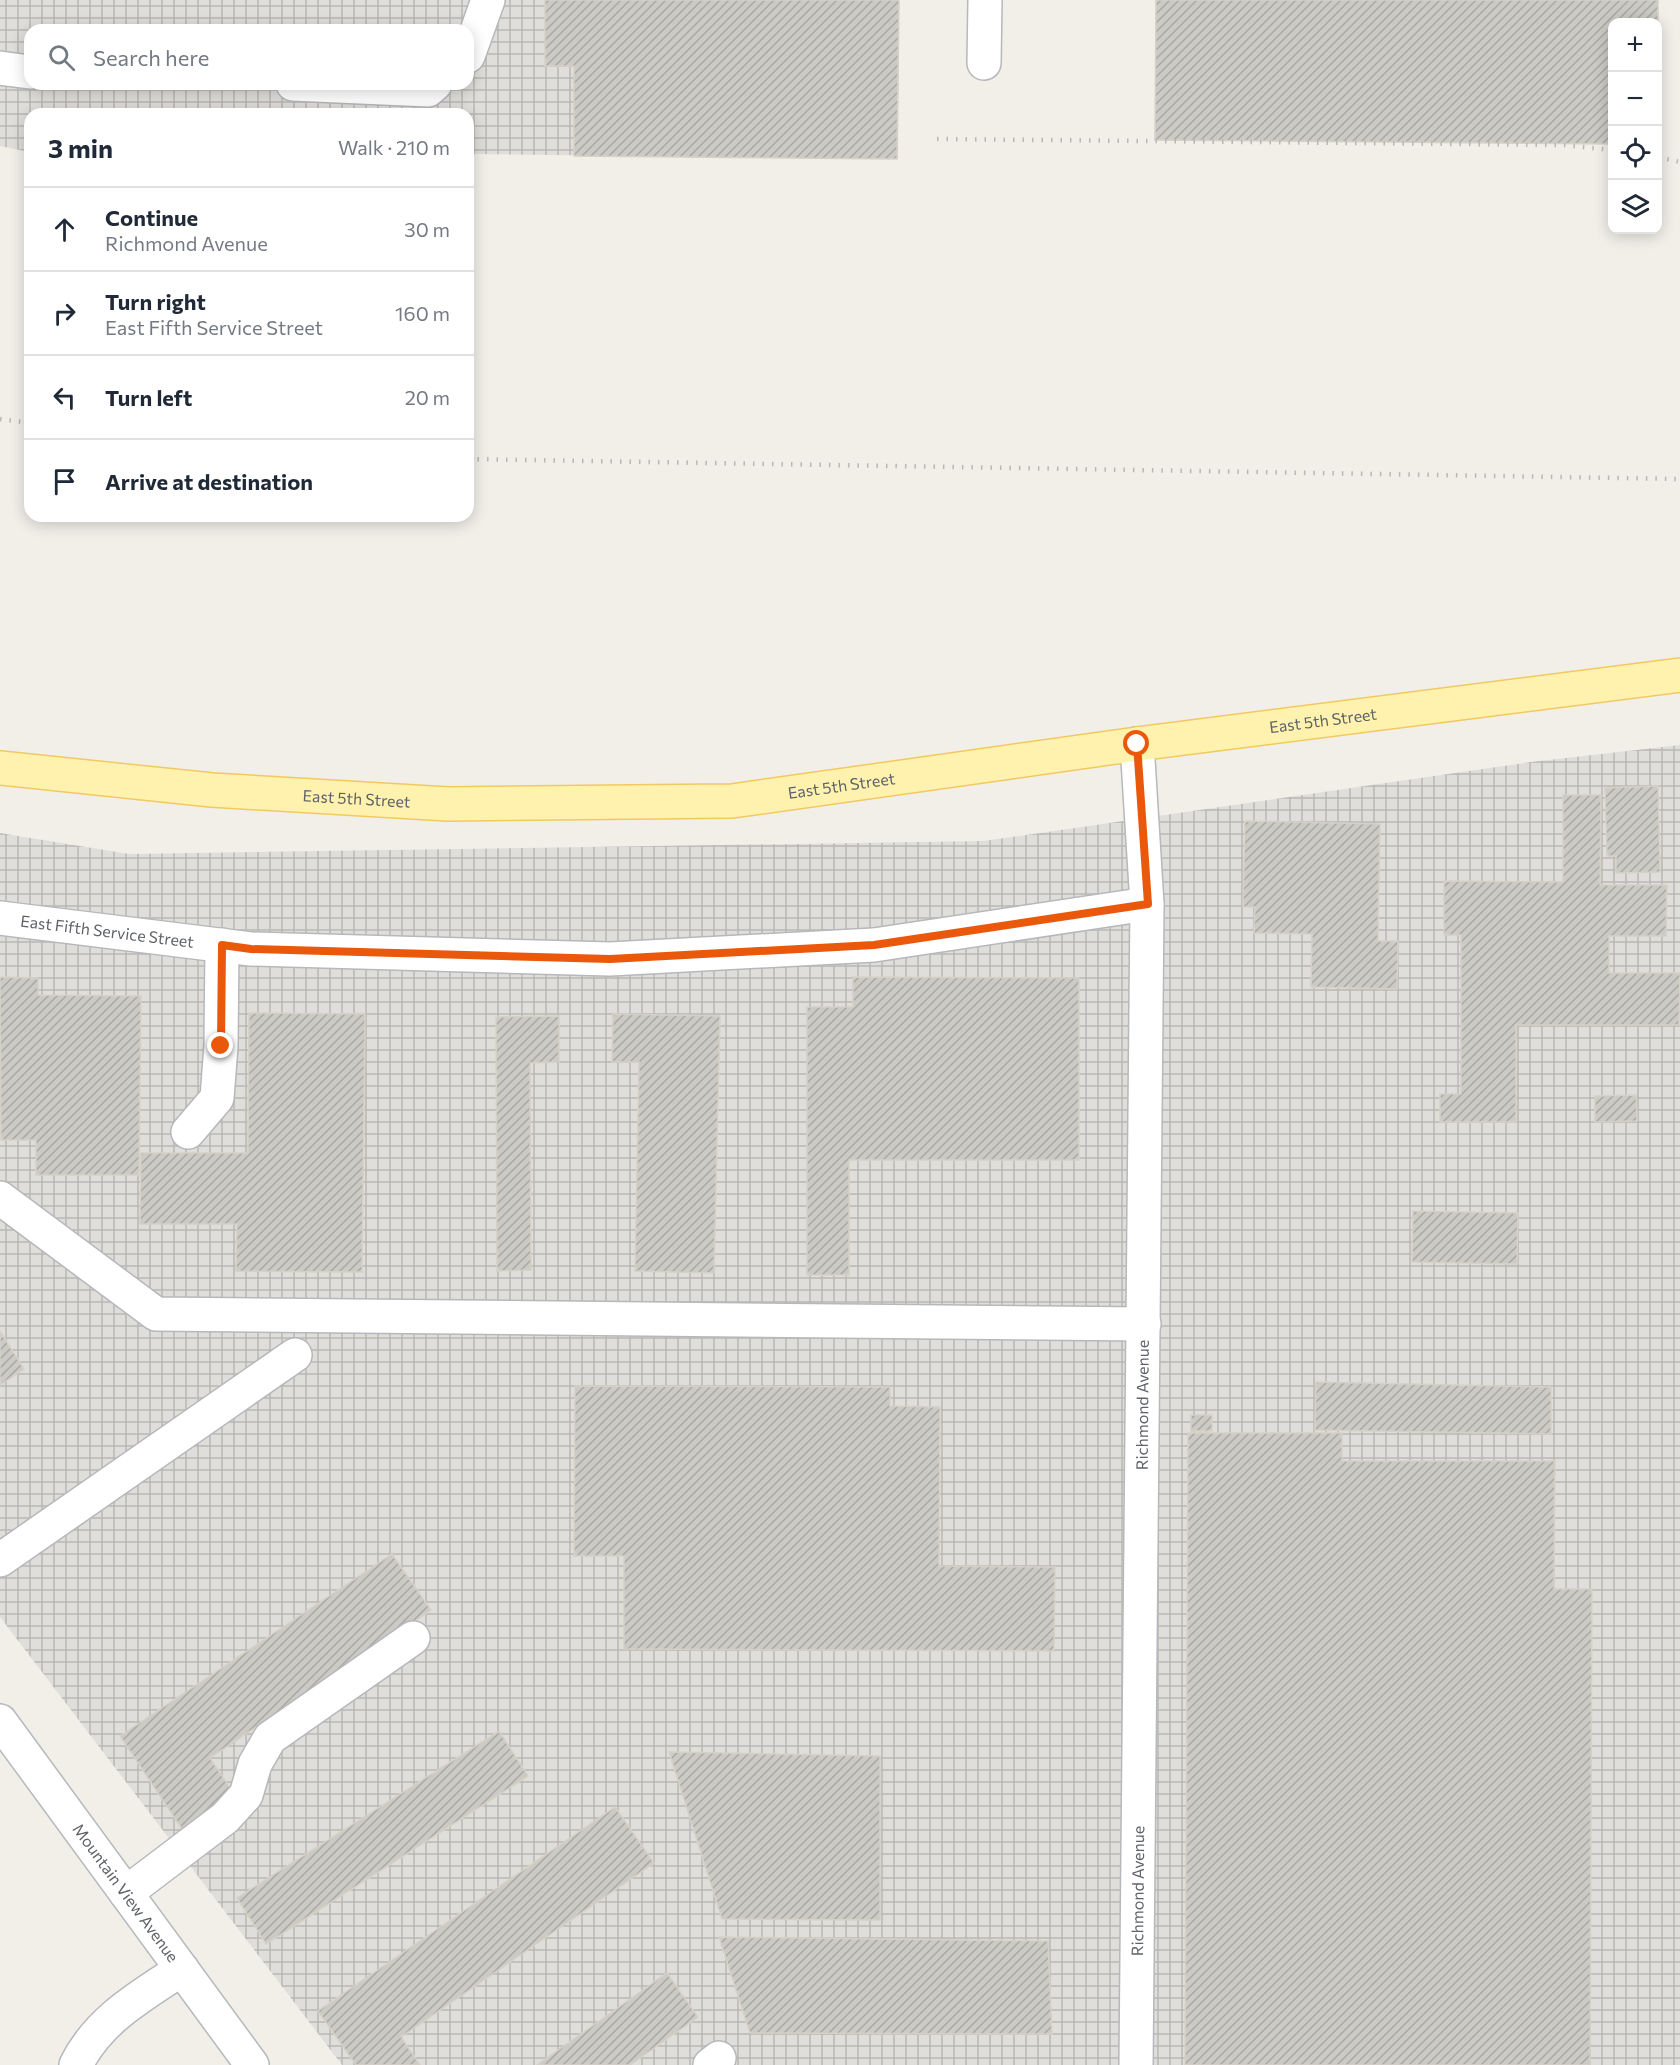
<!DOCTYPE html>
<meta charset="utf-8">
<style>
:root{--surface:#fff;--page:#f2f2f3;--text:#1f2937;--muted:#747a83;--line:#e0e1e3}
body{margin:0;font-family:Commissioner,sans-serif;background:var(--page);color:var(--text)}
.controls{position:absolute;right:18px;top:18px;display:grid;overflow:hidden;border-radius:12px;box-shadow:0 3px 15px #0003}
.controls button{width:54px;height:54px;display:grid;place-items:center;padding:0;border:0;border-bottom:2px solid var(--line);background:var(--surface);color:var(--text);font:30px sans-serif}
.stop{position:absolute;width:18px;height:18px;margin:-14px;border:4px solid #ea580c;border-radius:50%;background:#fff}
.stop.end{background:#ea580c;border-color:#fff;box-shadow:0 2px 6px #0008}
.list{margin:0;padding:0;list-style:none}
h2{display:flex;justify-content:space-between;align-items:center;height:78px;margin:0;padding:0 24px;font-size:26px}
h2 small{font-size:20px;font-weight:400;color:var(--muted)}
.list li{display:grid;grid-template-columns:39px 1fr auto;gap:18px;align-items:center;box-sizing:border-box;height:84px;padding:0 24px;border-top:2px solid var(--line)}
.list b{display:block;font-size:22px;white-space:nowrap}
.list p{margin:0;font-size:20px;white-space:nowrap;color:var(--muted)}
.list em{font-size:20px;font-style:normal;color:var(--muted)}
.icon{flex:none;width:33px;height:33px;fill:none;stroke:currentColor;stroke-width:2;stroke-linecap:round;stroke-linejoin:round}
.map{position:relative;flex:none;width:1680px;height:2065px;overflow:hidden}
.search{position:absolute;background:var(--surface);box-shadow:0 3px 15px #0003;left:24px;top:24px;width:450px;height:66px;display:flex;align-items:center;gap:15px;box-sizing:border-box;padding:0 21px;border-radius:18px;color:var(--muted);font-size:22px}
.panel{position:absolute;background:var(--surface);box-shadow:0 3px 15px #0003;left:24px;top:108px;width:450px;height:414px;border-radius:18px}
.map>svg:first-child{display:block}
.industrial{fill:url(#industrial-grid);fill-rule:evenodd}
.building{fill:url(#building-hatch);stroke:#d6d1c6;stroke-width:1.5}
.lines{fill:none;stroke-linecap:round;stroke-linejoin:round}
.minor-casing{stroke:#b5b8bc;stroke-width:36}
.major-casing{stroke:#f2c960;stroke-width:36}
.minor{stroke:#fff;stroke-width:33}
.major{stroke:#fff2af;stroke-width:33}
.rail{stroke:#b6b7b8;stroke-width:4.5;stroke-dasharray:1.5 8;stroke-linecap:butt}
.route{stroke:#ea580c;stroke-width:8}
.labels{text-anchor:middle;stroke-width:4.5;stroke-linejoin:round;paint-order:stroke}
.street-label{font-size:16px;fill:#5f6368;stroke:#fff}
</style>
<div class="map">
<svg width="1680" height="2065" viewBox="0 0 1680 2065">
<defs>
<pattern id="industrial-grid" width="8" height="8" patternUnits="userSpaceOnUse" patternTransform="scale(1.5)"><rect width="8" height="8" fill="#e0deda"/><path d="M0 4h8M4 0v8" fill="none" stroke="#b9b8b5"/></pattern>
<pattern id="building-hatch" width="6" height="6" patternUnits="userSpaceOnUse" patternTransform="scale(1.5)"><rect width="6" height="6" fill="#cccac5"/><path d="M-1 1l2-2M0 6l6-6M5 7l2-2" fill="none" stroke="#a9a8a4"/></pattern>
</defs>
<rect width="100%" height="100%" fill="#f1efe8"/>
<path class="industrial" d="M0 0H899L898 159 468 154V114H30V152L0 146ZM30 30H468V84H30Z
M1680 745V2065H342L0 1617V833L129 854 984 841 1531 762Z"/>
<path class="building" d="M545 0H899L897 159 574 156V66H545Z
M1156 0H1658V98V22H1612V144L1155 140Z
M1658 786 1660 872 1616 873V856H1607L1605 788Z
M1563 795H1601L1600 885H1667L1666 936H1609V973H1680L1679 1025H1516V1122H1440V1094H1461V935H1444V881L1563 882Z
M1245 821 1380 824 1378 941H1398L1397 989 1311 987 1312 934 1254 933 1255 907H1243Z
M0 977 38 978V995L141 996 139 1175H36V1140H1Z
M853 977 1079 978V1160H849V1275H807V1007H853Z
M249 1013 365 1014 362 1272 236 1271 237 1224H140L141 1153H248Z
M613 1014 720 1016 714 1273 635 1271 639 1062H612Z
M559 1016V1062L530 1063 531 1270 497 1271 496 1017Z
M1636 1095 1637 1121 1595 1122V1096Z
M1413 1211 1518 1213 1517 1264 1412 1262Z
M0 1331 24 1369 0 1385Z
M1316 1382 1551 1387V1434L1315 1430Z
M575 1386 890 1387V1406L940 1407 939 1566 1055 1567 1054 1651 624 1649V1556H574Z
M1191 1415H1212V1431H1191Z
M1188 1433H1342V1461H1555L1554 1589H1592L1590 2065H1185Z
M392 1554 431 1610 210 1758 234 1794 182 1829 120 1736Z
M499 1731 528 1776 266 1944 237 1898Z
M669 1752 880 1756V1920L722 1919Z
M615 1807 654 1863 401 2037 420 2065H356L318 2011Z
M719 1937 1048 1941 1052 2034 750 2033Z
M667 1973 698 2017 630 2065H537Z"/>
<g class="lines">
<defs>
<g id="minor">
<path d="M468 56 488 0"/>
<path d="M984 63 985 0"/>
<path d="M0 68 30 72"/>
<path d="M293 84 428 90 435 84"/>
<path id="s1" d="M0 918 251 949 610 959 874 945 1147 904"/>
<path d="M188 1132 217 1098 221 1046 222 945"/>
<path d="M0 1198 156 1314 1144 1324"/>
<path d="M0 1560 295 1355"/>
<path id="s2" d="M0 1721 252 2065"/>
<path d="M126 1893 225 1818 246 1795 255 1764 270 1738 413 1638"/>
<path d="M76 2065C98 2020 141 1996 182 1969"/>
<path d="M710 2065 719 2058"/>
<path id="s3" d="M1136 2065 1147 904 1137 744"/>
</g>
<g id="major">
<path id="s4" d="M0 768 212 790 448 804 732 801 1137 744 1680 675"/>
</g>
</defs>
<use href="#minor" class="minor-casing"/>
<use href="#major" class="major-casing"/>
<use href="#minor" class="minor"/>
<use href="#major" class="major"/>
<path class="rail" d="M937 139 1563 145 1612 150
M1658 157 1680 162
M0 419 30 423
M468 459 1680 479"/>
</g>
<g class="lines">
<path class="route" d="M221 1046 222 945 251 949 610 959 874 945 1148 904 1137 744"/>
</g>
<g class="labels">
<g class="street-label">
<text dy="6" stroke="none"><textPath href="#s4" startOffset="1330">East 5th Street</textPath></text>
<text dy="6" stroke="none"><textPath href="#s4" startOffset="844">East 5th Street</textPath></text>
<text dy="6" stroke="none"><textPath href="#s4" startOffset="358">East 5th Street</textPath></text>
<text dy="6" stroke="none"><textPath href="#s1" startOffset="108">East Fifth Service Street</textPath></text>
<text dy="6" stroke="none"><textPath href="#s3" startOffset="660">Richmond Avenue</textPath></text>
<text dy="6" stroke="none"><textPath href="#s3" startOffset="174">Richmond Avenue</textPath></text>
<text dy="6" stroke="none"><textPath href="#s2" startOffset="213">Mountain View Avenue</textPath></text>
</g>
</g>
</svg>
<div class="controls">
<button>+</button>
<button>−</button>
<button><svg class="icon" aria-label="locate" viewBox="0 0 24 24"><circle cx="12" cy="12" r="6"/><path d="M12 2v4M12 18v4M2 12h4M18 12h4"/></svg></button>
<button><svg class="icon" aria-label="layers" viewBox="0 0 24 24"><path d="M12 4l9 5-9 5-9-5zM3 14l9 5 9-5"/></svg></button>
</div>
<div class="stop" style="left:1137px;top:744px"></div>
<div class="stop end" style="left:221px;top:1046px"></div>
<div class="search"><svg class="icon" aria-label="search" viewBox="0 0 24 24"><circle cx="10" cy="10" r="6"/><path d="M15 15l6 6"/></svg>Search here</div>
<section class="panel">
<h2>3 min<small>Walk · 210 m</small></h2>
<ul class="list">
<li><svg class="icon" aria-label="ahead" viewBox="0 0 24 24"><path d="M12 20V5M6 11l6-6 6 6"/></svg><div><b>Continue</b><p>Richmond Avenue</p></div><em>30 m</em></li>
<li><svg class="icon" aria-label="right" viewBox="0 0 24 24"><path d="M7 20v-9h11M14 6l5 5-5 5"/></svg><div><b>Turn right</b><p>East Fifth Service Street</p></div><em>160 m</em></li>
<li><svg class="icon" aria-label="left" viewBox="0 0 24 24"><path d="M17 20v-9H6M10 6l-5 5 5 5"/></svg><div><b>Turn left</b></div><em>20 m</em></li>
<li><svg class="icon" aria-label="arrive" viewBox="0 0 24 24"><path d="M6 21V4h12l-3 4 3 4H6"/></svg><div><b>Arrive at destination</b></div></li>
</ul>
</section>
</div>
